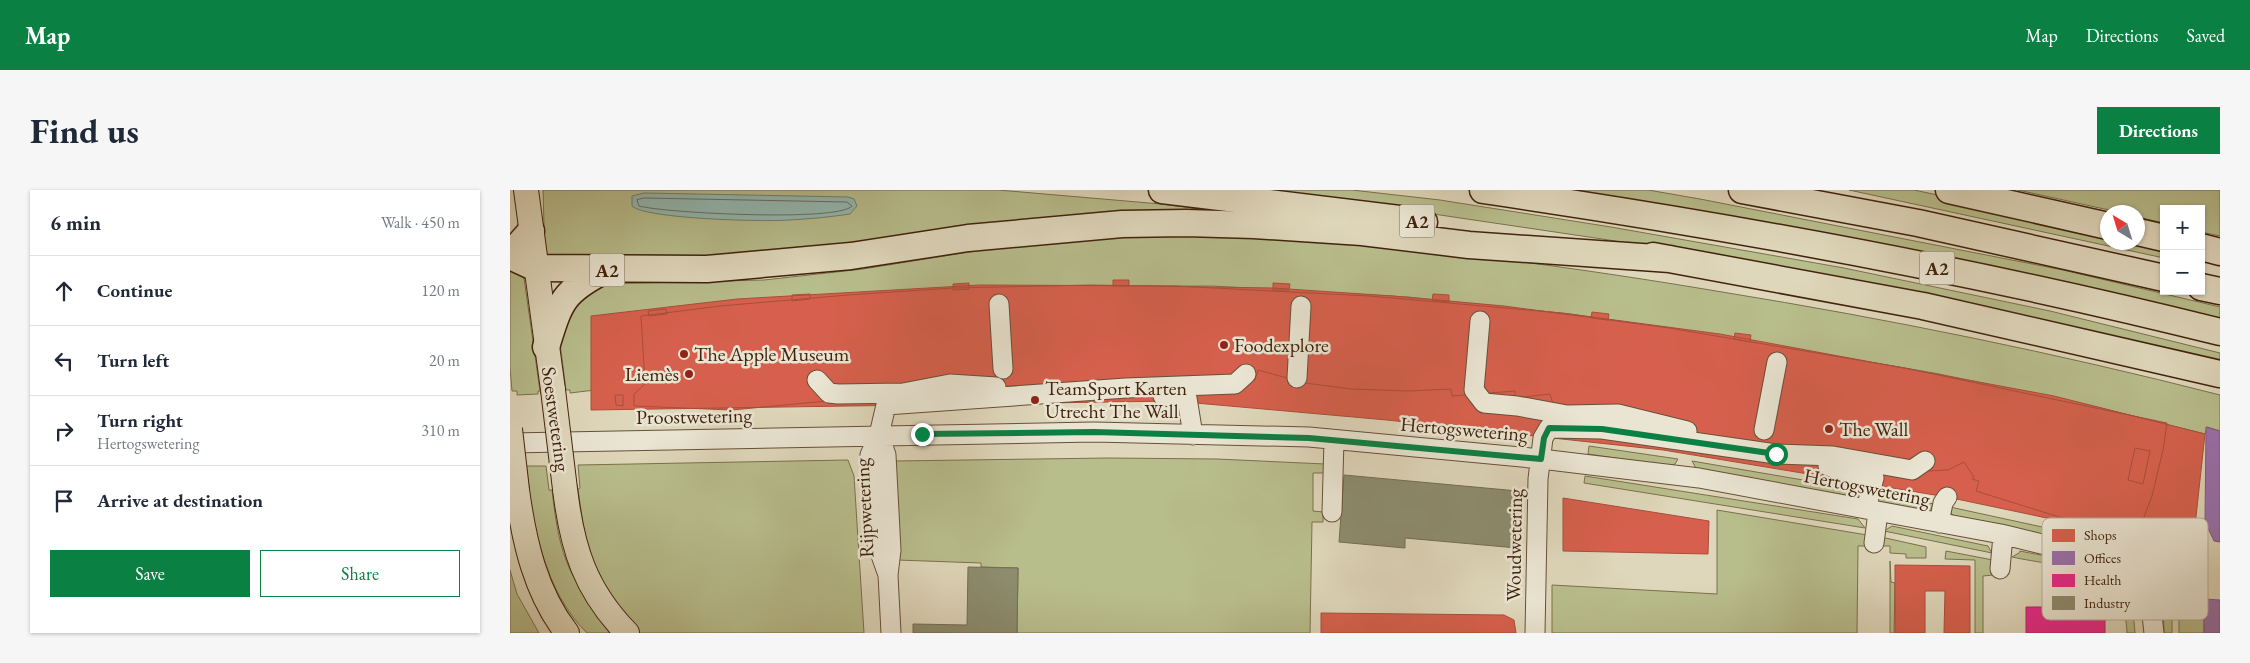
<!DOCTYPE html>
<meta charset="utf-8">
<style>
:root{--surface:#fff;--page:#f6f6f7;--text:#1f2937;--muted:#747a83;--line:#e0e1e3;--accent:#0b8043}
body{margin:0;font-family:"EB Garamond",serif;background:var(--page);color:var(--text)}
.controls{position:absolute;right:15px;top:15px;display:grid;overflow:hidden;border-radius:0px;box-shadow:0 1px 4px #0004}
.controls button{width:45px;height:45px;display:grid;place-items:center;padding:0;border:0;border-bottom:1px solid var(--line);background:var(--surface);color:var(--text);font:25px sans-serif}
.compass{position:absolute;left:1590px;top:15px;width:45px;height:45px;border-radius:50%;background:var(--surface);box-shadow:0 1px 4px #0004;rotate:322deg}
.stop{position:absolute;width:15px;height:15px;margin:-11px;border:4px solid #0b8043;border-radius:50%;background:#fff}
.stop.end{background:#0b8043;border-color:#fff;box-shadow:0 1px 5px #0008}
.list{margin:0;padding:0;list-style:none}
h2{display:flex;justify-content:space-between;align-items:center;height:65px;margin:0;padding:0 20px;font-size:21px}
h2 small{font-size:16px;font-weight:400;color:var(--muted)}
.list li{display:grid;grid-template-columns:32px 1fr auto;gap:15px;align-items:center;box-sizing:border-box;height:70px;padding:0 20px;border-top:1px solid var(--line)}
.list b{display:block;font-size:19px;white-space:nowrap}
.list p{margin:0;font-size:16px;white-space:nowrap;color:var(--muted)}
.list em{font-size:16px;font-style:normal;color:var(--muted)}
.actions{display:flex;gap:10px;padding:15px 20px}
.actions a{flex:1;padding:11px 0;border:1px solid var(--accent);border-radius:0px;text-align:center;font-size:18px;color:var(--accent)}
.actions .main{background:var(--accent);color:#fff}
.icon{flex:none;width:28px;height:28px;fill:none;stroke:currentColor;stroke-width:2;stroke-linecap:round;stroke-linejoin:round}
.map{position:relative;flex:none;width:1710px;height:443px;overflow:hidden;border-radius:0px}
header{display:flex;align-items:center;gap:30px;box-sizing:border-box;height:70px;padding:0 25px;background:var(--accent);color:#fff}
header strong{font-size:24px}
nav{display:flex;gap:28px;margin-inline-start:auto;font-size:18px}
.intro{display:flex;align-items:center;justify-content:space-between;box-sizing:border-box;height:120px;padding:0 30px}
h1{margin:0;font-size:35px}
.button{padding:12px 22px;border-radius:0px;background:var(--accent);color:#fff;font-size:18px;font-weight:700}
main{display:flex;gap:30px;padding:0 30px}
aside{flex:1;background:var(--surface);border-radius:0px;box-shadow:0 1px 4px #0004}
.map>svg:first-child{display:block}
.green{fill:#b8bd8c;stroke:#7c704c}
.water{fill:#93b9b2;stroke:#727d70}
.shops{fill:#d6604d;stroke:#a94e3a}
.offices{fill:#9970ab;stroke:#7f597b}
.health{fill:#e7298a;stroke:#b52764}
.industry{fill:#8c8c6e;stroke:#766c51}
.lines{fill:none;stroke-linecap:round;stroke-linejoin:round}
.shore{stroke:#6a6e5f;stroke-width:1}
.minor-casing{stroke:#685038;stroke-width:21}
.major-casing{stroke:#41230c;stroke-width:26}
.highway-casing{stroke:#41230c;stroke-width:29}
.minor{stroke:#eae5d3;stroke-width:19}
.major{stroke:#dfd7bb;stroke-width:24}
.highway{stroke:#dfd7bb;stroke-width:26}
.major-bridge-casing{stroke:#41230c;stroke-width:26;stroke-linecap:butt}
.major-bridge{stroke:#dfd7bb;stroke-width:24}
.route{stroke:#0b8043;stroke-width:6}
.poi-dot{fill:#8f2418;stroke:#eae5d3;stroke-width:2}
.labels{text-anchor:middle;stroke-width:5;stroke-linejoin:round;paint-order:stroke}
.shield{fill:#eae5d3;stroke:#745d48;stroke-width:1}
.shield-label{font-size:19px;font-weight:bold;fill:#41230c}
.poi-label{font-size:20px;fill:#41230c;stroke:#eae5d3;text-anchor:start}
.street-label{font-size:20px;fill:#41230c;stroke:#eae5d3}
.key{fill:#eae5d3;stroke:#b7ab97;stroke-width:1}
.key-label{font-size:14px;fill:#41230c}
</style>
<header>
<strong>Map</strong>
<nav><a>Map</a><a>Directions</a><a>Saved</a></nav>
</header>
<div class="intro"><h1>Find us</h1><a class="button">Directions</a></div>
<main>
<aside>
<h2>6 min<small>Walk · 450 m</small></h2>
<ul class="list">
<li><svg class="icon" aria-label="ahead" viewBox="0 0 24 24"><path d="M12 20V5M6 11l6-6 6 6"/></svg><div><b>Continue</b></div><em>120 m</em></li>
<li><svg class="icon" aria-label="left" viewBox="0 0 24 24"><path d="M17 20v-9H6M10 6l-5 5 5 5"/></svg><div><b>Turn left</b></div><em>20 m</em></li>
<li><svg class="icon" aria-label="right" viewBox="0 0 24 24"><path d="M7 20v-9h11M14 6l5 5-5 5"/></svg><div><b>Turn right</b><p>Hertogswetering</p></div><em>310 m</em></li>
<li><svg class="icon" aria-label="arrive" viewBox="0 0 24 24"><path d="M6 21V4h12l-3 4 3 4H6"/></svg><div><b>Arrive at destination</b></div></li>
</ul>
<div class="actions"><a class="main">Save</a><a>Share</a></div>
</aside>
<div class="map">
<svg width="1710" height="443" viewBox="0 0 1710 443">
<rect width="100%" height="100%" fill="#dfd7bb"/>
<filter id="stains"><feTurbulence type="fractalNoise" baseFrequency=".004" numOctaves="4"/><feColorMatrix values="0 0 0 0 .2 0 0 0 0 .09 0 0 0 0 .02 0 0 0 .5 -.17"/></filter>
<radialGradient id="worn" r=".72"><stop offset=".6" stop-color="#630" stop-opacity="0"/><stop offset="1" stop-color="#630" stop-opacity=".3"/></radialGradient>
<path class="green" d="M33 0H488L651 14 709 21V25L199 72 35 69Z
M724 0H842L930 10 1101 37 1334 78 1540 121 1710 163V176L1330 91 1099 50 903 21Z
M1065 0H1138L1190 9 1553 80 1710 117V130L1296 41Z
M1339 0H1404L1597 41 1598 52 1654 55V68Z
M1508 0H1710V46L1691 42V19H1654V33L1628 27V22H1608Z
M586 45C633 45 681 43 729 45 891 54 1052 75 1212 102 1379 129 1546 163 1710 205V241L1697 237 1695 244 1583 216 1424 183 1159 138 1060 124 898 107 702 96 482 97 135 194 60 203V200H56L49 145 60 111 90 94 254 90 353 79 503 55Z
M0 81 8 82 14 88 30 201H28V204L7 205V201H2L0 178Z
M1079 256 1168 269 1165 274 1160 276 1078 264Z
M598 268 707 269 815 274 814 283H803V321L813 322V332H802L800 443H507L508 378 471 377V373L387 370 385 271Z
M338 270 344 286 354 443H130C117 431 103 418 94 403 77 371 73 334 68 299L70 298 68 275Z
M1182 271 1357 301 1346 307 1187 280Z
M14 276H36L39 300H42C50 371 59 390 106 443H77C33 400 24 334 14 276Z
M1075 286 1348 329 1355 338 1074 293Z
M1364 303 1424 314 1419 321 1367 311Z
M1440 317 1606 353 1627 361 1618 365 1444 326 1440 322Z
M1207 320 1357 345V356H1348L1347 443H1042V395L1207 404Z
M1382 336 1478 356 1482 363 1374 341Z
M1371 347 1416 357V368H1396V364L1380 363V356H1371Z
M1436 361 1483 370V385L1473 386V443H1465V370L1435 369Z
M1510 361C1546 369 1605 372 1620 412 1624 422 1624 433 1625 443H1617C1615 376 1553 378 1502 367L1509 363Z
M1695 367 1694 443H1669V415L1664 390 1686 371Z
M1380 371 1381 392 1385 393 1384 443H1380Z
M0 380 7 404 29 443H0Z
M1658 395 1662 415V443H1654L1653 405Z"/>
<path class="water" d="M134 3 338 7 344 9 347 16 340 24C320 27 299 29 279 30 255 32 135 29 122 16V6Z"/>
<path class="shops" d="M603 90H619V96H603Z
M459 93V99L443 100V94Z
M763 93 780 94 779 100H763Z
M470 95 665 96 859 106 1052 123 1210 144 1544 206 1695 244 1684 345 1655 374 1627 347 1437 307 1153 260 877 230 663 211 81 220V126L227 109Z
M580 95 763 98 883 106 994 116 1159 138 1395 178 1657 233 1653 260 1642 306 1631 335 1638 338 1633 349 1562 331 1466 301 1469 291 1462 289 1464 287 1454 272 1438 280 1418 281 1360 270 1064 232 1045 220 1040 204 1005 208V201L942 206 941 199 899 201 841 199 795 193 748 180 745 190 674 192 555 212 327 210 222 220 124 216V204L135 194 131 126 210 116 338 105 443 98Z
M300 104V109L282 111V105Z
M923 104 939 105V112L922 110Z
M156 119 157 124 139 126 138 121Z
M1082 122 1099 124 1098 130 1081 128Z
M1225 143 1241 145 1240 152 1224 149Z
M105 205H113V216L106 215Z
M1625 258 1640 261 1633 294 1618 290Z
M1053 308 1199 331 1198 364 1053 361Z
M1385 375 1460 376V443H1434L1435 401H1415V443H1385Z
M811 423 994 425 1004 430 1006 443H811Z"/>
<path class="offices" d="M1696 237 1710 241V352L1704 351 1695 332Z
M1694 409 1710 410V443H1694Z"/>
<path class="health" d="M1516 417H1547L1548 421H1563V418L1595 417V443H1516Z"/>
<path class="industry" d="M834 285 1008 301 1007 358 895 348V358L829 352Z
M458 377 508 378 507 443H403V434L457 435Z"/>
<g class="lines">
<path class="shore" d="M134 8 337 12 342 16C328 32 155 23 129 16L127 10Z"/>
<defs>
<path id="minor" d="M489 114 493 179
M970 131 964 200 974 213 1007 216 1057 225 1108 224 1177 241
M787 188 791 116
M307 190 319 203 328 204 393 203 440 194 486 197
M653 206 677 208 683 245
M1254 240 1267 172
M369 245 376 265 381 360 378 385 381 443
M0 253 584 242 799 247 1031 269 1189 288 1491 344 1597 370 1619 380 1636 400 1641 416 1644 443
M1318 276 1364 288 1356 319
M822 322 824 250
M1429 333 1433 313 1437 307
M1364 353 1368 322
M1490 379 1493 345
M1619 380 1645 345
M378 385 365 348 360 265 369 245 376 215 616 198 725 194 736 184
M1025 443 1028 289 1033 248 1039 238 1092 239 1266 264 1323 266 1402 280 1415 271"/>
<path id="major" d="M16 0 43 200
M55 299C62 358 75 400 117 443
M7 300C14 351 25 402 57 443"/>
<path id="highway" d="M652 0 914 32
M973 0C1221 36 1467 81 1710 142
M1232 0 1408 33 1654 88
M1439 0 1598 36
M1628 42 1654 48
M1691 57 1710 62
M0 65 21 41
M0 66 26 78 197 79 341 66 458 48 612 34 676 33 744 35 852 42 959 55 1160 69
M1143 66 1413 116 1710 184
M1691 97 1710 101
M36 157C50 112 52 102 95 80"/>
</defs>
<use href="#minor" class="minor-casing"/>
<use href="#major" class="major-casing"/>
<use href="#highway" class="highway-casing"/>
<use href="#minor" class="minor"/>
<use href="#major" class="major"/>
<use href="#highway" class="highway"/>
<defs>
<path id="major-bridge" d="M43 200 55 299
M0 239 7 300"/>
</defs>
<use href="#major-bridge" class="major-bridge-casing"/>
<use href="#major-bridge" class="major-bridge"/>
</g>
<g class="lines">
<path class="route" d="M412 244 584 242 799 248 1031 269 1034 248 1039 238 1092 239 1266 264"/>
</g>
<g class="poi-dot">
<circle cx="714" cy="155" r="5"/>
<circle cx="174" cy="164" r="5"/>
<circle cx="179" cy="184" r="5"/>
<circle cx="525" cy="210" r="5"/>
<circle cx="1319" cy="239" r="5"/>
</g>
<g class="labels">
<g class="shield">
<rect x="889.5" y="14.5" width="35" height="33" rx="4"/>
<rect x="1409.5" y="61.5" width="35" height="33" rx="4"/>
<rect x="79.5" y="63.5" width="35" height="33" rx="4"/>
</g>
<g class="shield-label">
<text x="907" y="38">A2</text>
<text x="1427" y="85">A2</text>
<text x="97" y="87">A2</text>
</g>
<g class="poi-label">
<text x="724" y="162">Foodexplore</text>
<text x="184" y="171">The Apple Museum</text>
<text x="169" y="191" text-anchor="end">Liemès</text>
<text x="535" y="205">TeamSport Karten<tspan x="535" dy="23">Utrecht The Wall</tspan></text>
<text x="1329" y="246">The Wall</text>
</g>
<g class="street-label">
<text transform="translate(184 226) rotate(-1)" y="7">Proostwetering</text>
<text transform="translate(46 229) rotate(82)" y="7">Soestwetering</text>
<text transform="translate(954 239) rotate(5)" y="7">Hertogswetering</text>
<text transform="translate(1357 297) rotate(11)" y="7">Hertogswetering</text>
<text transform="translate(354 318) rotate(-93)" y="7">Rijpwetering</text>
<text transform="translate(1004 355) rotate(-89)" y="7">Woudwetering</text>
</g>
</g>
<rect x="1532" y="328" width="166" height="102" rx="8" class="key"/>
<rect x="1542" y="339" width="23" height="13" fill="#d6604d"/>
<rect x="1542" y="361" width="23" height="14" fill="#9970ab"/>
<rect x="1542" y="384" width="23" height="13" fill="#e7298a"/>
<rect x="1542" y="406" width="23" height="14" fill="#8c8c6e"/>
<g class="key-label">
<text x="1574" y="350">Shops</text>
<text x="1574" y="373">Offices</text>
<text x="1574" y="395">Health</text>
<text x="1574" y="418">Industry</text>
</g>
<rect width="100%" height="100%" filter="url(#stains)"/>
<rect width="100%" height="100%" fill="url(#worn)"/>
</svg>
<div class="controls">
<button>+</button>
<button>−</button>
</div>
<svg class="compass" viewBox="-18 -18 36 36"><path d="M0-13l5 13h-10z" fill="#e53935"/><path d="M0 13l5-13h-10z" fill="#747a83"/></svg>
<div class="stop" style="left:1266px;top:264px"></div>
<div class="stop end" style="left:412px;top:244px"></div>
</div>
</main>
